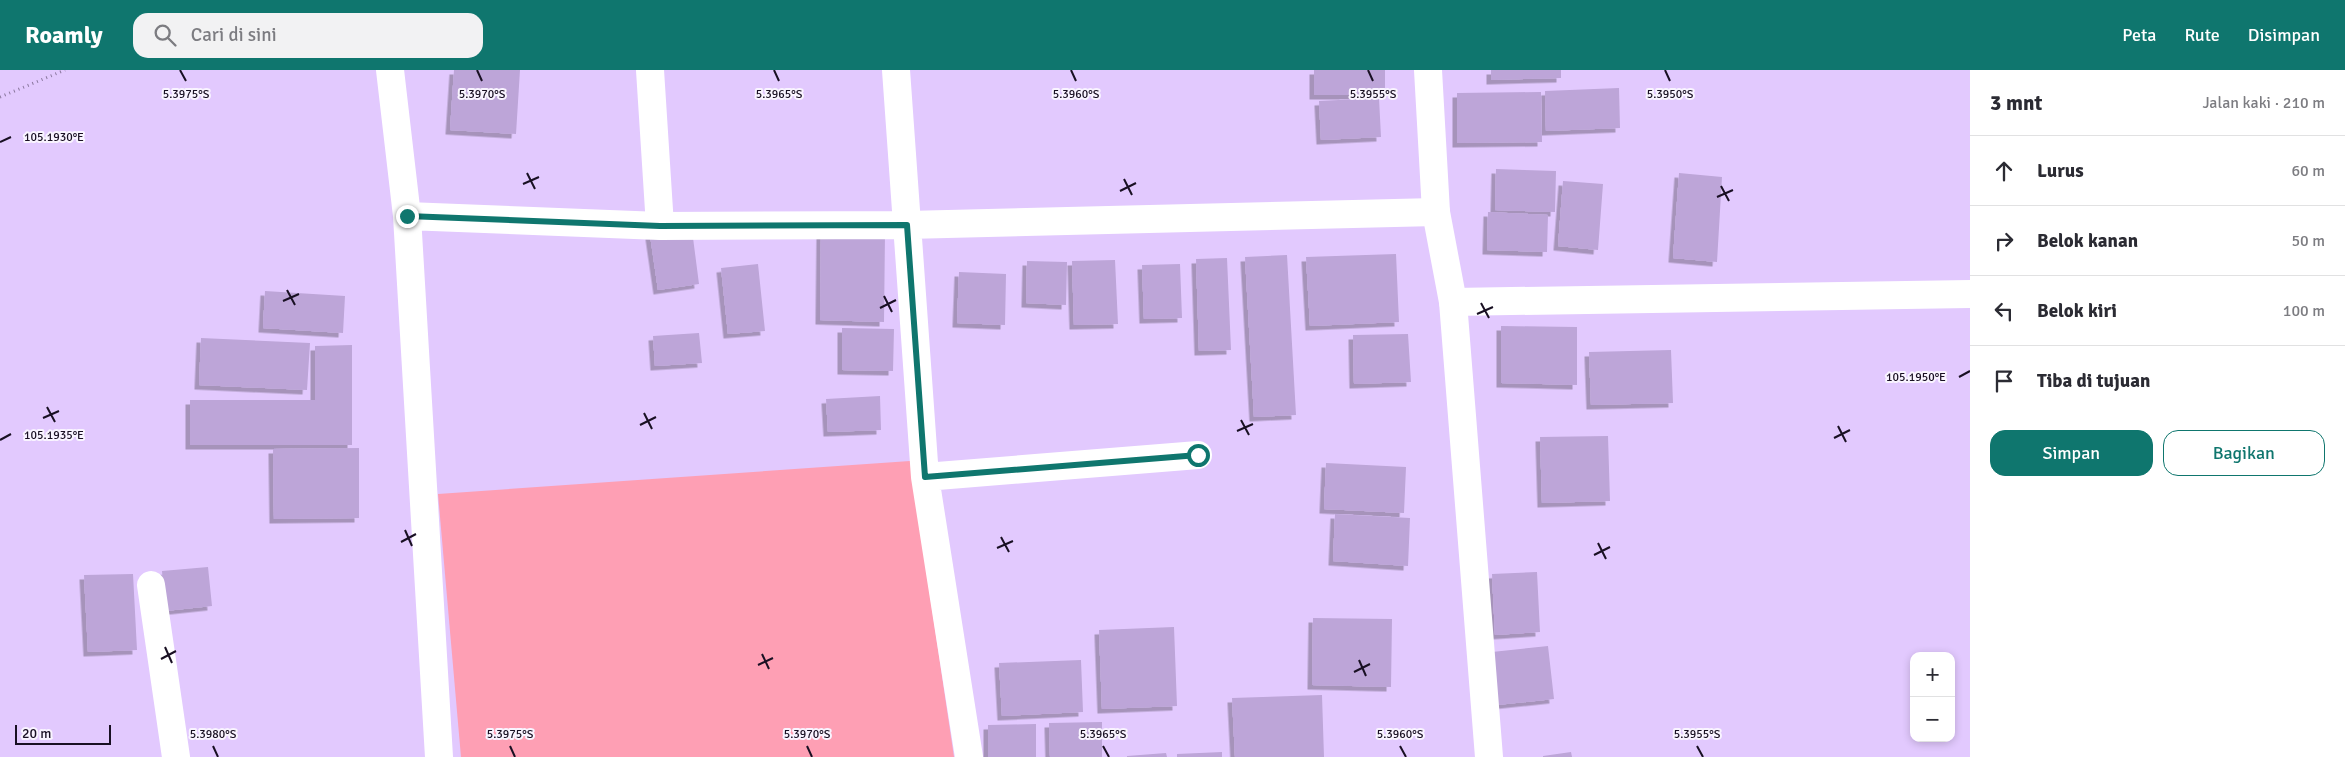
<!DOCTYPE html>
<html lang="id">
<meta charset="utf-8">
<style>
:root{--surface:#fff;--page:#f2f2f3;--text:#2b2b33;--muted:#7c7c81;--line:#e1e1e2;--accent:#0f766e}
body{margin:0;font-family:Signika,sans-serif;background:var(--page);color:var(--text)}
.controls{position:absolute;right:15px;bottom:15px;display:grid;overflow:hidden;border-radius:10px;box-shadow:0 2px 8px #0003}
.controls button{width:45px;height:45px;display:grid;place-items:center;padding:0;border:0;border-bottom:1px solid var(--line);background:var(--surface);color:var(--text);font:25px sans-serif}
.scale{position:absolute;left:15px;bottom:12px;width:96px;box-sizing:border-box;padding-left:5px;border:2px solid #191023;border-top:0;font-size:14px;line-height:18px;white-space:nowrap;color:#191023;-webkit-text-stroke:4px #f9f4ff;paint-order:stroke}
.stop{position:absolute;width:15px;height:15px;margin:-11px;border:4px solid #0f766e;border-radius:50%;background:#fff}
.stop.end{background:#0f766e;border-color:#fff;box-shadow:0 1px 5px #0008}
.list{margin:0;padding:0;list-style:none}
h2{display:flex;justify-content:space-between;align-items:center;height:65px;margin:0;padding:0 20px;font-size:21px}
h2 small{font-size:16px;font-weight:400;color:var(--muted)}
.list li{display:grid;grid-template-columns:32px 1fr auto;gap:15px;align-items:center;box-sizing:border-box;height:70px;padding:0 20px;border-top:1px solid var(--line)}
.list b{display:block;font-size:19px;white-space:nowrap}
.list em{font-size:16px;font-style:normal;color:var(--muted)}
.actions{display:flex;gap:10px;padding:15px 20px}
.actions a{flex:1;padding:11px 0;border:1px solid var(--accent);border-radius:15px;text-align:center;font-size:18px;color:var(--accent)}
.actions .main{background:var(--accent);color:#fff}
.icon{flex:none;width:28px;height:28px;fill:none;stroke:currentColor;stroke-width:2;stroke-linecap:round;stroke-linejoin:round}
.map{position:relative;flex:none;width:1970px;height:687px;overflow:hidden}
header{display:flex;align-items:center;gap:30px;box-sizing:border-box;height:70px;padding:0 25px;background:var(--accent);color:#fff}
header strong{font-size:24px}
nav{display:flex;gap:28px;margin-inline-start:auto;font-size:18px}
.search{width:350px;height:45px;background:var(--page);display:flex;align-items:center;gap:12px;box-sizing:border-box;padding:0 18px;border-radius:15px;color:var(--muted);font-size:19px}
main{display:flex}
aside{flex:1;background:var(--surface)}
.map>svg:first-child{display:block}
.green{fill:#fe9fb4}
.building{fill:#bda5d8;filter:url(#shadow)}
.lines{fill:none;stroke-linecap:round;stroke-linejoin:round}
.path{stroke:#8b789f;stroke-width:3;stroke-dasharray:1 4;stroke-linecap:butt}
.minor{stroke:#fff;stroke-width:28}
.tertiary{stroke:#fff;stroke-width:28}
.route{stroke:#0f766e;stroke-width:6}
.ticks{fill:none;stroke:#191023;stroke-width:2}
.ticks-label{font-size:12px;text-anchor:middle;fill:#191023;stroke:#f9f4ff;stroke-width:4;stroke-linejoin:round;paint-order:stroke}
</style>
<header>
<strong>Roamly</strong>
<div class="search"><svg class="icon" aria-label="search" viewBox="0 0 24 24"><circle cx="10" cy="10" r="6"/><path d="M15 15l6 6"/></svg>Cari di sini</div>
<nav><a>Peta</a><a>Rute</a><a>Disimpan</a></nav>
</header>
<main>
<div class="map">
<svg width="1970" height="687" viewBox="0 0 1970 687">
<defs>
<filter id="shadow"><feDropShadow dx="-4.5" dy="4.5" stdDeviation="0" flood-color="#0004"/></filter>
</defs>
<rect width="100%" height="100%" fill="#e2c9fe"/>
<path class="green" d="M910 391 954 687H461L438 424Z"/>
<path class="building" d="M454 0H520L516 64 450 60Z
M1314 0H1385V25H1314Z
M1491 0H1561V8L1491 10Z
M1619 18 1620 58 1546 61 1545 21Z
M1541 22 1542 72 1457 73V23Z
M1379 28 1381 67 1321 70 1319 31Z
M1496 99 1556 101 1555 142 1495 140Z
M1679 103 1722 107 1717 192 1673 188Z
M1563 111 1603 114 1598 180 1558 176Z
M1488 142 1548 145 1547 182 1487 180Z
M692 160 699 214 658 220 650 165Z
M821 162 885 163 884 252 820 250Z
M1396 184 1399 252 1310 256 1306 187Z
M1287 185 1296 345 1254 347 1245 187Z
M1227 188 1231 280 1199 281 1196 189Z
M1115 190 1118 254 1074 255 1072 191Z
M1027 191 1067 192 1066 235 1026 233Z
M758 194 765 261 728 264 721 198Z
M1180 194 1182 248 1144 249 1142 195Z
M959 202 1006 204 1005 255 957 253Z
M265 221 345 226 343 263 263 258Z
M1501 256 1577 257V315L1501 313Z
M842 258 894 259 893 301 842 300Z
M699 263 702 293 655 296 653 266Z
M1408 264 1411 312 1354 314 1353 265Z
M201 268 310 273 307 320 199 315Z
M352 275V375H190V330H315V276Z
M1671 280 1673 333 1591 335 1589 282Z
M880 326 881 360 828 362 826 329Z
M1608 366 1610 431 1542 433 1540 367Z
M359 378V448L274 449 273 379Z
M1326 393 1406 397 1404 443 1324 439Z
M1335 444 1410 448 1408 496 1333 491Z
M208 497 212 536 165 541 162 501Z
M1537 502 1540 562 1495 565 1492 504Z
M133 504 137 580 88 582 84 505Z
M1313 548 1392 549 1391 617 1312 615Z
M1174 557 1177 636 1102 639 1099 560Z
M1548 576 1554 629 1497 635 1492 582Z
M1081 590 1083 642 1002 646 999 593Z
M1322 625 1324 687H1235L1232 628Z
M1102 652V687H1050L1049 653Z
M1036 654V687H988V655Z
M1222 682V687H1177V684Z
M1571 682 1572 687H1543V686Z
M1166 683 1167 687H1127V686Z"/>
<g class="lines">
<path class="path" d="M0 27 65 0"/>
<path class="minor" d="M390 0 407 146 439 687
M650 0 660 156
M896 0 925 407 969 687
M407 146 660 156 907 155 1436 142
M1453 232 1970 224
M925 407 1198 385
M151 515 176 687"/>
<path class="tertiary" d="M1428 0 1436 142 1453 232 1489 687"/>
</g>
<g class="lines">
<path class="route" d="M407 146 660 156 907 155 925 407 1198 385"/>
</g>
<path class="ticks" d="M180 0 186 11M477 0 482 11M774 0 779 11M1071 0 1076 11M1368 0 1373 11M1665 0 1670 11M0 72 11 67M527 103 535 119M1124 109 1132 125M523 114 539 107M1721 116 1729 131M1120 121 1136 113M1717 127 1733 120M287 220 295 235M884 226 892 242M283 231 299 224M1481 233 1489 248M880 238 896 230M1477 244 1493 237M1959 307 1970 301M47 337 55 352M644 343 652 359M43 348 59 341M1241 350 1249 365M640 355 656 347M1838 356 1846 372M1237 361 1253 354M1834 368 1850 360M0 370 11 364M405 460 412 476M1001 467 1009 482M401 472 416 464M1598 473 1606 489M997 478 1013 471M1594 485 1610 477M165 577 172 593M762 584 769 599M161 589 176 581M1359 590 1366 606M758 595 773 588M1354 602 1370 594M213 676 218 687M510 676 515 687M807 676 812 687M1103 676 1109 687M1400 676 1406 687M1697 676 1703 687"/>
<g class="ticks-label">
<text x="186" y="28">5.3975°S</text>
<text x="482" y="28">5.3970°S</text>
<text x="779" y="28">5.3965°S</text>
<text x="1076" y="28">5.3960°S</text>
<text x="1373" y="28">5.3955°S</text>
<text x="1670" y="28">5.3950°S</text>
<text x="54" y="71">105.1930°E</text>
<text x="1916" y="311">105.1950°E</text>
<text x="54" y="369">105.1935°E</text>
<text x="213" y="668">5.3980°S</text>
<text x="510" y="668">5.3975°S</text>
<text x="807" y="668">5.3970°S</text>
<text x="1103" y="668">5.3965°S</text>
<text x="1400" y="668">5.3960°S</text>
<text x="1697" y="668">5.3955°S</text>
</g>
</svg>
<div class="controls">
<button>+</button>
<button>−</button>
</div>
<div class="scale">20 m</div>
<div class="stop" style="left:1198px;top:385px"></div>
<div class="stop end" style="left:407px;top:146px"></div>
</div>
<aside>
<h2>3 mnt<small>Jalan kaki · 210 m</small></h2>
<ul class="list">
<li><svg class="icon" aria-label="ahead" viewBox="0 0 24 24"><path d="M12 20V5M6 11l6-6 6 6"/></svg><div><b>Lurus</b></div><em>60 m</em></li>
<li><svg class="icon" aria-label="right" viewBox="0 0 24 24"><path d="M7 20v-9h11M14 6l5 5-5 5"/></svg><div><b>Belok kanan</b></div><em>50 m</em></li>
<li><svg class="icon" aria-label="left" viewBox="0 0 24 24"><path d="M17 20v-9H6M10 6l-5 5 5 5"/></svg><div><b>Belok kiri</b></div><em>100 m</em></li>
<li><svg class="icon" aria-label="arrive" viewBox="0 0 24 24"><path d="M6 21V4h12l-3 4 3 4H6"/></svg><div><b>Tiba di tujuan</b></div></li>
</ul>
<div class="actions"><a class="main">Simpan</a><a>Bagikan</a></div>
</aside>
</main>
